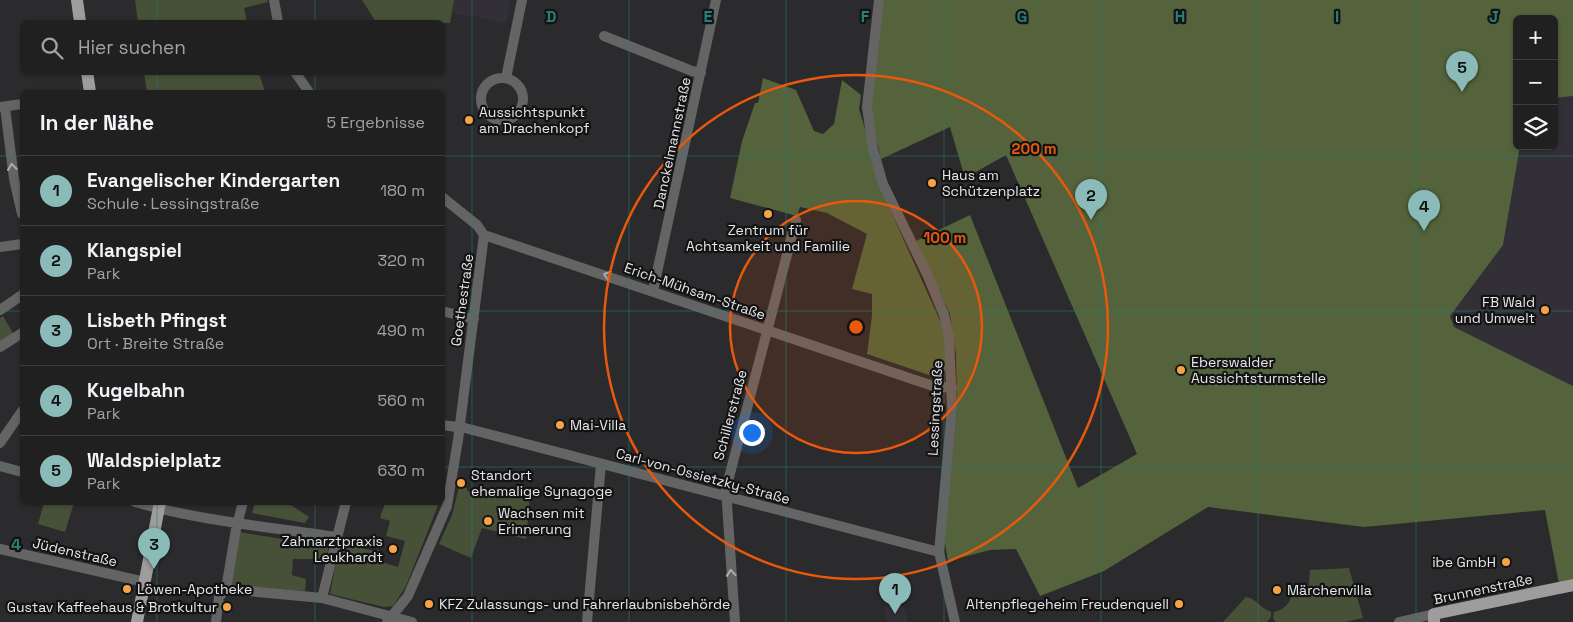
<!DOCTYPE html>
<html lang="de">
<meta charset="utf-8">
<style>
:root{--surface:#202021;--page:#28282a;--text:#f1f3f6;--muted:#a2a3a5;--line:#3d3e3f;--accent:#8bbbb9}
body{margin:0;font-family:"Space Grotesk",sans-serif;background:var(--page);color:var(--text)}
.controls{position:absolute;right:15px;top:15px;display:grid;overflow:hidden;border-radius:8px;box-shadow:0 1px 4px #0004}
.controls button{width:45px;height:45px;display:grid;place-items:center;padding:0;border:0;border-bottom:1px solid var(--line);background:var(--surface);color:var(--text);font:25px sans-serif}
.you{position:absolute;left:751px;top:432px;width:18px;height:18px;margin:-12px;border:4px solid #fff;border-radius:50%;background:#1a73e8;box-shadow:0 0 0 8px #1a73e833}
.badge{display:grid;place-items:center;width:32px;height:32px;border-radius:50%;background:var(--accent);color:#111;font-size:16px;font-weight:700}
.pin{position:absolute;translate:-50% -41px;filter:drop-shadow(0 1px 2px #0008)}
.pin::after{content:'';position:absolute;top:26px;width:18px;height:15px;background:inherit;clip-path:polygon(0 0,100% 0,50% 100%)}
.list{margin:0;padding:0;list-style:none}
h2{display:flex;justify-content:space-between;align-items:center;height:65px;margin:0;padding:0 20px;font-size:21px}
h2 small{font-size:16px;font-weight:400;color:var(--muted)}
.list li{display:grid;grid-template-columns:32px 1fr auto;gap:15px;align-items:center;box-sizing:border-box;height:70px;padding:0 20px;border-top:1px solid var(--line)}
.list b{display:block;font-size:19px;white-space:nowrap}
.list p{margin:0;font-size:16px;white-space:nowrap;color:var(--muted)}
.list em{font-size:16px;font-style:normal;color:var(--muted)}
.icon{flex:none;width:28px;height:28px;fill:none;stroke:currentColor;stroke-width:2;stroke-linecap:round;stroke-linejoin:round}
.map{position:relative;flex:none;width:1573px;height:622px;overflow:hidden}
.search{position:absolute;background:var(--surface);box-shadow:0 1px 4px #0004;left:20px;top:20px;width:425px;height:55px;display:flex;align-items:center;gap:12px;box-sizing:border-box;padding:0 18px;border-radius:8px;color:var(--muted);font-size:19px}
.panel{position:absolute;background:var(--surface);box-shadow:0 1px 4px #0004;left:20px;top:90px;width:425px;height:415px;border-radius:8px}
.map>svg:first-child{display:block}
.built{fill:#332f37}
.green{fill:#475137}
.forest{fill:#54633b}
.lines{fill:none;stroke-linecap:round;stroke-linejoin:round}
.minor{stroke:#656464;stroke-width:10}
.major{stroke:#9f9c9d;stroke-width:12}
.oneway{stroke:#acacad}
.grid{fill:none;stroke:#25817a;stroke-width:1;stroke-opacity:0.55}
.ring{fill:none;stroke:#e8590c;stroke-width:2.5}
.poi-dot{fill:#f6a248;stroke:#131314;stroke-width:2}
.labels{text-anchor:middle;stroke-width:4.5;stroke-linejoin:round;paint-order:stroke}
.poi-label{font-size:14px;fill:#e7e6e8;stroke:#131314;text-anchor:start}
.street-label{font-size:14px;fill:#e7e6e8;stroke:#131314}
.grid-label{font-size:16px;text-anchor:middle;font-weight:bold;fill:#25817a;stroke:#131314;stroke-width:4.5;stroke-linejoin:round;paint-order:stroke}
.centre{fill:#e8590c;stroke:#131314;stroke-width:2.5}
.ring-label{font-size:15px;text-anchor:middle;font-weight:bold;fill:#e8590c;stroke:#131314;stroke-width:4.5;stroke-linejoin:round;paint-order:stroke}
</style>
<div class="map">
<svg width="1573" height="622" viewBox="0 0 1573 622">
<rect width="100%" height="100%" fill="#2b2a2c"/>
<path class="built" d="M454 0H511L507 20 504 24 479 17 452 14Z
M1573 96V386L1454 327 1450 316 1503 245 1520 146H1554V98Z
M885 603 903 605 908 622H886Z"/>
<path class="green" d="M135 0H267L268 2 244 8 247 22H138Z
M362 0H454L450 23 376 22Z
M144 73H259L265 92H147Z
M3 316 14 335 0 343V318Z
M459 487 467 488V491L530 498 526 539 482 528 471 558 439 544 452 515Z
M392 502 439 503 406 586 393 606 384 607 330 594 340 542 370 550H379L377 556 382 557 381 562 398 567 405 541 386 536 390 521 380 518 385 503Z
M44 503H74L65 532 38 524Z
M255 503H288L309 517 305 523 252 513Z
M239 532 308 543 309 540 327 543 329 546 325 562 316 559H293L292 575 306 579 305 591 229 586Z
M1349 568 1363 618 1345 622H1276L1273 618 1274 612C1289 608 1292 599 1293 585H1309L1310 570Z
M1246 597C1256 598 1261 609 1271 612V617L1267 622H1223Z"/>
<path class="forest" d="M882 0H1573V96L1554 98V19H1517V146H1520L1503 245 1450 316 1454 327 1573 386V581L1559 584 1545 510 1364 527 1208 507 1104 571 1040 596 1016 549 990 550 948 561 944 538 957 409 956 355 950 314 916 241 970 215 1078 488 1137 454 1006 155 965 178 950 127 881 159 870 111Z
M763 78 796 90 814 131 823 134 834 124 842 80 861 95 859 109 888 205 941 323 946 341 948 370 944 371 941 377 938 378 867 354 872 316V294L852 289 867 234 827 213 800 207 797 216 730 198 742 141 755 103H758Z"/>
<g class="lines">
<path class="minor" d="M274 0 278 22
M879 0 867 107 873 149 883 184 928 276 944 315 949 336 952 408 939 552 955 622
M604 36 692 71 701 73
M295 72 309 92
M506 78 522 0
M481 99a21 21 0 1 1 42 0a21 21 0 1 1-42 0Z
M0 107 22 104
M5 107 14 179 22 214
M442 197 477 225 484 235 933 386 952 388
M0 247 22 244
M653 291 716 0
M0 310 22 295
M442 311 474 319
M0 347 22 333
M442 425 465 428 939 552
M0 443 22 411
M0 466 22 472
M135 502C200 521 270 527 336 537
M0 549 145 582
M226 589 322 598 412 622
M226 589 236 529 243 502
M322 598 346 502
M216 622 219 597 226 589
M387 622 408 596 447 506 458 440 484 235
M587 622 601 464
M735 622 726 489 796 220
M1399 622 1434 614"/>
<path class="major" d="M77 0 80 22
M87 72 90 92
M137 622 160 502
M1434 622V614L1573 585"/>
</g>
<defs><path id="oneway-chevron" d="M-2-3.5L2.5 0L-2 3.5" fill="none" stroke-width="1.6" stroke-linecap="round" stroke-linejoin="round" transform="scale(1.25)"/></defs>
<g class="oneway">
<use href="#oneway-chevron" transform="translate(12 167) rotate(-97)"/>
<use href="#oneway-chevron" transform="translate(607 275) rotate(-161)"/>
<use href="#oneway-chevron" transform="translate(731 573) rotate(-95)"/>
</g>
<path class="grid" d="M157 0V22M315 0V22M472 0V622M629 0V622M786 0V622M944 0V622M1101 0V622M1258 0V622M1416 0V622M157 72V92M315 72V92M0 156H22M442 156H1573M0 311H22M442 311H1573M0 467H22M442 467H1573M157 502V622M315 502V622"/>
<circle cx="856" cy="327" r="126" fill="#e8590c" fill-opacity=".12"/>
<g class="ring">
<circle cx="856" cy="327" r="126"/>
<circle cx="856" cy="327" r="252"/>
</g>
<g class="poi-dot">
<circle cx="469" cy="120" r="5"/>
<circle cx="932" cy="183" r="5"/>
<circle cx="768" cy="214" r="5"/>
<circle cx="1545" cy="310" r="5"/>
<circle cx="1181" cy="370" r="5"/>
<circle cx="560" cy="425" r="5"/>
<circle cx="461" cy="483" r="5"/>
<circle cx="488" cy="521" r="5"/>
<circle cx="393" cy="549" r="5"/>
<circle cx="1506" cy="562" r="5"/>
<circle cx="127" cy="589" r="5"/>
<circle cx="1277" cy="590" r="5"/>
<circle cx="429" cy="604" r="5"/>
<circle cx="1179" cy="604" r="5"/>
<circle cx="227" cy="607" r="5"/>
</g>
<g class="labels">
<g class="poi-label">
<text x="479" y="117">Aussichtspunkt<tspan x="479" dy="16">am Drachenkopf</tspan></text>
<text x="942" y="180">Haus am<tspan x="942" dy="16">Schützenplatz</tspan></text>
<text x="768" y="235" text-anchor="middle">Zentrum für<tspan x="768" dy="16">Achtsamkeit und Familie</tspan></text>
<text x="1535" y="307" text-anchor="end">FB Wald<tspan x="1535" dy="16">und Umwelt</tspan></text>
<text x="1191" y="367">Eberswalder<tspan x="1191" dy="16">Aussichtsturmstelle</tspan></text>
<text x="570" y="430">Mai-Villa</text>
<text x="471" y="480">Standort<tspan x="471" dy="16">ehemalige Synagoge</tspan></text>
<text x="498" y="518">Wachsen mit<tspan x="498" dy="16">Erinnerung</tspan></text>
<text x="383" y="546" text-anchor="end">Zahnarztpraxis<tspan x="383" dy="16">Leukhardt</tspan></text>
<text x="1496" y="567" text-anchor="end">ibe GmbH</text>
<text x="137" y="594">Löwen-Apotheke</text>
<text x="1287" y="595">Märchenvilla</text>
<text x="439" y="609">KFZ Zulassungs- und Fahrerlaubnisbehörde</text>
<text x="1169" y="609" text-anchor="end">Altenpflegeheim Freudenquell</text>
<text x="217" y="612" text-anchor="end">Gustav Kaffeehaus &amp; Brotkultur</text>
</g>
<g class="street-label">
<text transform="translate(672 143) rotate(-78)" y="5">Danckelmannstraße</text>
<text transform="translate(695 291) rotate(19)" y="5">Erich-Mühsam-Straße</text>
<text transform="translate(462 300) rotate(-82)" y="5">Goethestraße</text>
<text transform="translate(935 408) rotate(-87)" y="5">Lessingstraße</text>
<text transform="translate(730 415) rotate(-75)" y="5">Schillerstraße</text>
<text transform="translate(703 476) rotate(15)" y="5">Carl-von-Ossietzky-Straße</text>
<text transform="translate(75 552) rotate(13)" y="5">Jüdenstraße</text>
<text transform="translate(1483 589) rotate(-12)" y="5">Brunnenstraße</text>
</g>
</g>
<g class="grid-label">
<text x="551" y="22">D</text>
<text x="708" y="22">E</text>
<text x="865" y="22">F</text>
<text x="1022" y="22">G</text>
<text x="1180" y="22">H</text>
<text x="1337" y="22">I</text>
<text x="1494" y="22">J</text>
<text x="16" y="550">4</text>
</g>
<circle cx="856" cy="327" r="8" class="centre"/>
<g class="ring-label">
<text x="1034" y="154">200 m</text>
<text x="945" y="243">100 m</text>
</g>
</svg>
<div class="controls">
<button>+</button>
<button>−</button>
<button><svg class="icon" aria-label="layers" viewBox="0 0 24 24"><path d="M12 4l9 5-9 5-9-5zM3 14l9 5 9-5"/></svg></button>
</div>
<div class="you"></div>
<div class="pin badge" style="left:895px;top:614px">1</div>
<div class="pin badge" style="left:1091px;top:220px">2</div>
<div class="pin badge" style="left:154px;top:569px">3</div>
<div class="pin badge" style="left:1424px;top:231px">4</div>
<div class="pin badge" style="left:1462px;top:92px">5</div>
<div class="search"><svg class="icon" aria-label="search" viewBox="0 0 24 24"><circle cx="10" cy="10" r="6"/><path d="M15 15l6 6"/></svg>Hier suchen</div>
<section class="panel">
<h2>In der Nähe<small>5 Ergebnisse</small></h2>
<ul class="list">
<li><span class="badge">1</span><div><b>Evangelischer Kindergarten</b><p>Schule · Lessingstraße</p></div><em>180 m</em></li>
<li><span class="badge">2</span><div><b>Klangspiel</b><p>Park</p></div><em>320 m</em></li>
<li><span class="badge">3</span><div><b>Lisbeth Pfingst</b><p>Ort · Breite Straße</p></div><em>490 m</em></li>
<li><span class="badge">4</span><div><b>Kugelbahn</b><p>Park</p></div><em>560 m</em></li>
<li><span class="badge">5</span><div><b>Waldspielplatz</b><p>Park</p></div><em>630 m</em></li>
</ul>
</section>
</div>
